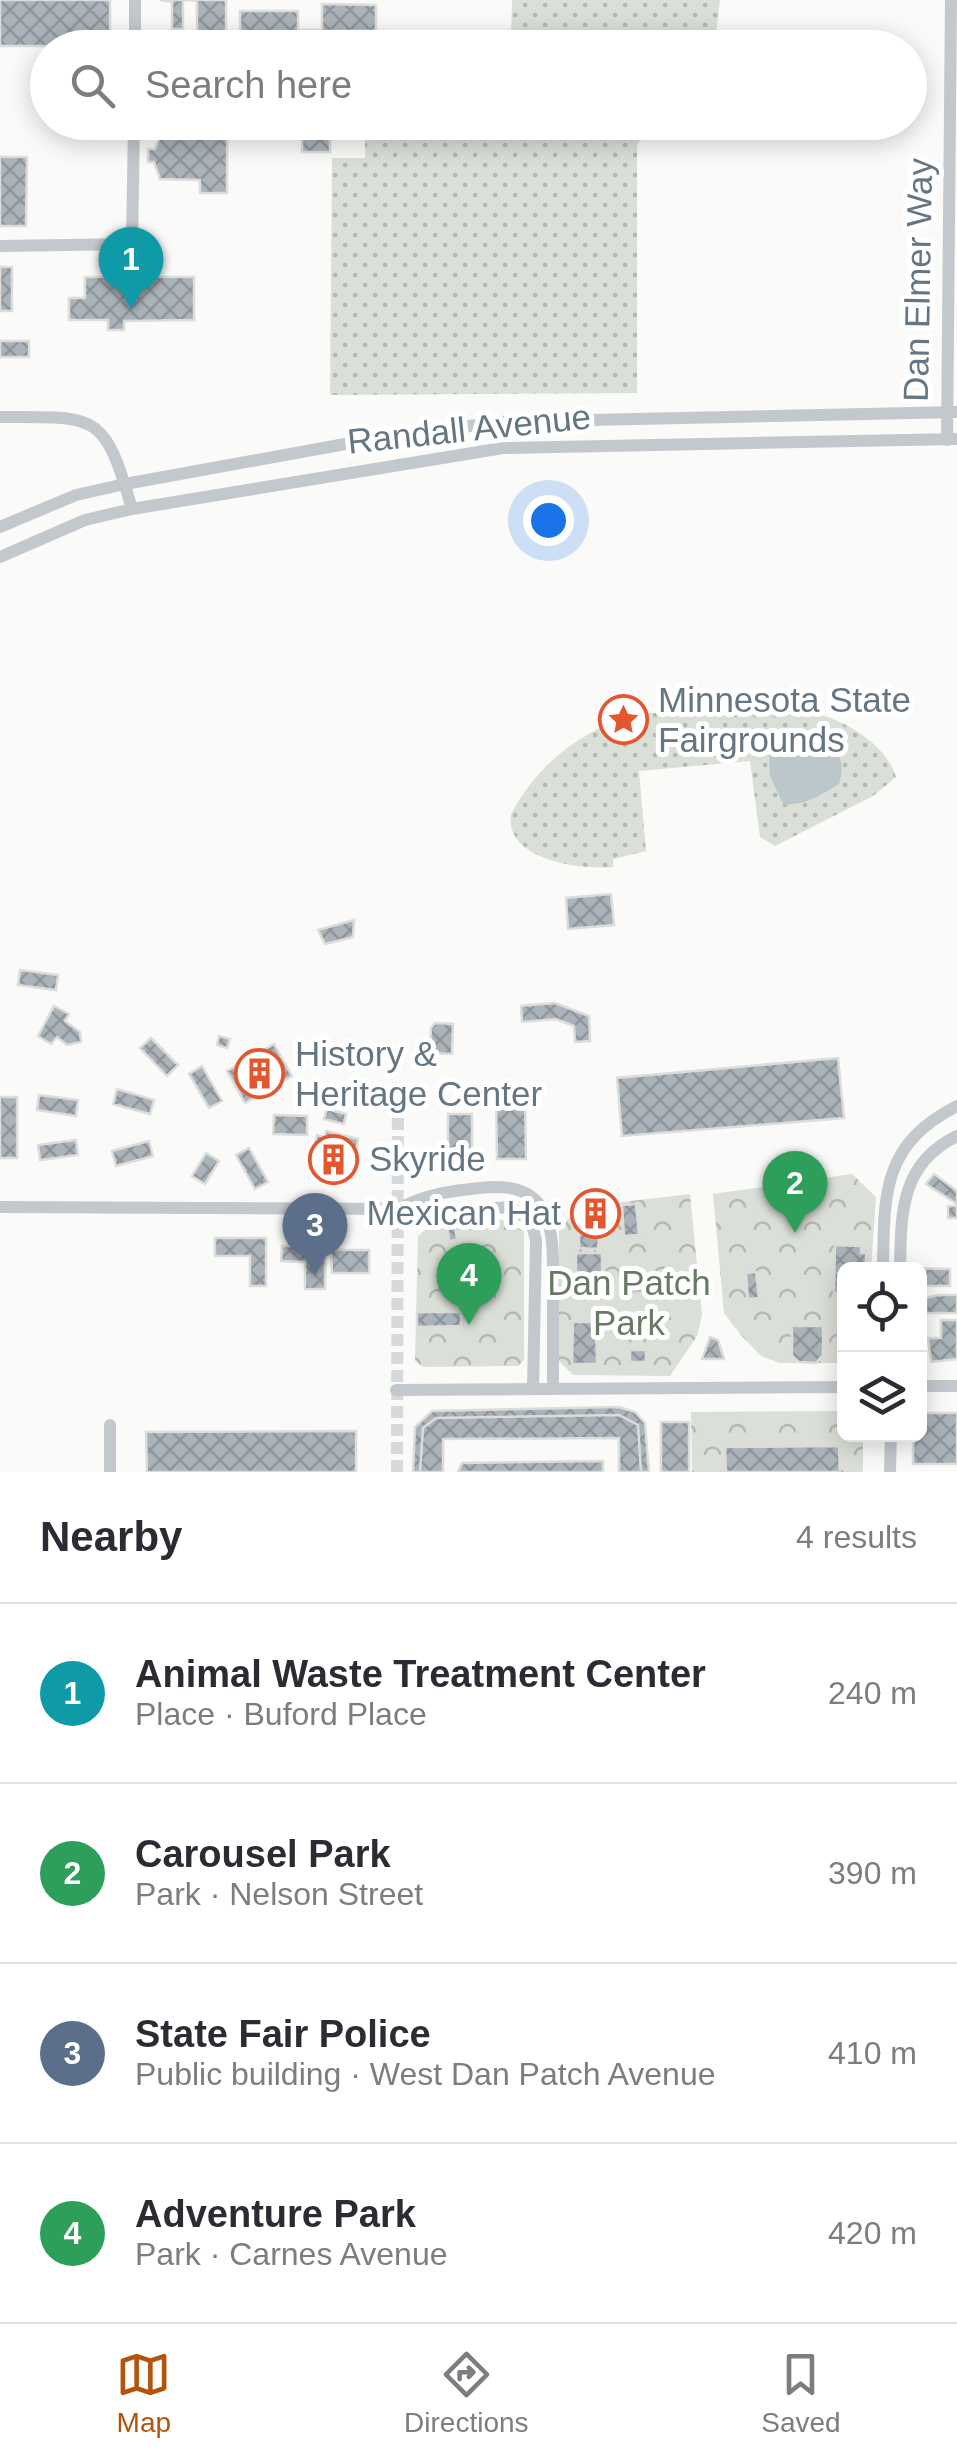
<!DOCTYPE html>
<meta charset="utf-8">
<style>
:root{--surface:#fff;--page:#f7f7f7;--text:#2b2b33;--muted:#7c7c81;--line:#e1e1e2;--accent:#b45309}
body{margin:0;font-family:Arial,sans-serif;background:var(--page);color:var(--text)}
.controls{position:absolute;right:30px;bottom:30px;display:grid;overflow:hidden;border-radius:15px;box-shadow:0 5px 25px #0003}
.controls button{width:90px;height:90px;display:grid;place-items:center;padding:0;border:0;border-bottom:2px solid var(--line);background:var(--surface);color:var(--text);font:50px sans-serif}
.you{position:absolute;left:548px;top:520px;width:35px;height:35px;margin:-25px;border:8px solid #fff;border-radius:50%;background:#1a73e8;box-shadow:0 0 0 15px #1a73e833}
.badge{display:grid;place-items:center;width:65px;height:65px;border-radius:50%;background:var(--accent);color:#fff;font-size:32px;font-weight:700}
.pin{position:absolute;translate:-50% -82px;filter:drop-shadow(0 2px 5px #0008)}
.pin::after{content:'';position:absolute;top:52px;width:35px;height:30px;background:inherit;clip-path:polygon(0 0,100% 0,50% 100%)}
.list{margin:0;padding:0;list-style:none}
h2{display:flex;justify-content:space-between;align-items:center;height:130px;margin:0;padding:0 40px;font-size:42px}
h2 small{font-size:32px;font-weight:400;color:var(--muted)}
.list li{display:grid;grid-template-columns:65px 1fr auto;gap:30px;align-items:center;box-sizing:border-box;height:180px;padding:0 40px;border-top:2px solid var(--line)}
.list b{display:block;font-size:38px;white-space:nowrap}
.list p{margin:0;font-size:32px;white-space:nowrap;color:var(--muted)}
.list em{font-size:32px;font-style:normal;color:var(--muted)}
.icon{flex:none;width:55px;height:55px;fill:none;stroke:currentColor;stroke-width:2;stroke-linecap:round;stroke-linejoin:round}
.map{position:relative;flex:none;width:957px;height:1472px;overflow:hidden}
.search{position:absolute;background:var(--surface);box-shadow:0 5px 25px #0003;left:30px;right:30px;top:30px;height:110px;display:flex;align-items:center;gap:25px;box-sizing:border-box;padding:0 35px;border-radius:55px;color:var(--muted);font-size:38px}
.sheet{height:850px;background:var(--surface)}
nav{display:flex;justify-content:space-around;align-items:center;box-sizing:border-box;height:140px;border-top:2px solid var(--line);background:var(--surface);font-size:28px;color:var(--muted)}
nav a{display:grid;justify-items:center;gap:5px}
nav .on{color:var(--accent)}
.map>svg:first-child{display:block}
.grass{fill:url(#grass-dots)}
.park{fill:url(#park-crowns)}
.water{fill:#bbc7cb}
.building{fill:url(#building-cross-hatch);stroke:#dcdcda;stroke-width:2.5}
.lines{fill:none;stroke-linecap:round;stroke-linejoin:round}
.minor-tunnel{stroke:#d5d9db;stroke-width:12;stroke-dasharray:12 6;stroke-linecap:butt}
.minor{stroke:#c3c8cc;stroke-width:12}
.labels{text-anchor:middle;stroke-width:10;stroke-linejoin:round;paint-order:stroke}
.street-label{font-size:35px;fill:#657683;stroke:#fff}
.poi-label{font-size:35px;fill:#657683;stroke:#fff;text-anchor:start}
.park-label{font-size:35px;fill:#687a64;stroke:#fff}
</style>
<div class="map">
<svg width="957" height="1472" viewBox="0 0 957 1472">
<defs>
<pattern id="grass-dots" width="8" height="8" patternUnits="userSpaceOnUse" patternTransform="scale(2.5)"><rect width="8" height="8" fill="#dadfd7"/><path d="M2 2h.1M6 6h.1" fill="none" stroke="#b4b9b4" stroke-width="1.8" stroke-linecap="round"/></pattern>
<pattern id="park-crowns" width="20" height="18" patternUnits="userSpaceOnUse" patternTransform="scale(2.5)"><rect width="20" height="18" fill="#dadfd7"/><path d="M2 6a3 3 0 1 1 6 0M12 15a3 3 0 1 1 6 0" fill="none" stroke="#b4b9b4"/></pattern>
<pattern id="building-cross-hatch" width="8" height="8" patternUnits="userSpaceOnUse" patternTransform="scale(2.5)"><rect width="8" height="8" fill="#aab3b9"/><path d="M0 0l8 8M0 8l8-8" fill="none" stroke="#8e969c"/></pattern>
</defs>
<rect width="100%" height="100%" fill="#fafaf8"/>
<path class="grass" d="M512 0H720L716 34 706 47H364V40L511 35Z
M365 123H653L637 145V393L330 395 332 158H365Z
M642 713 818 714C848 722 887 746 896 777L873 796 775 846 760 837 750 761 639 771 646 851 613 859V867C581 870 504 860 511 814 539 762 585 727 642 713Z"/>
<path class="park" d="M852 1174 876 1197 871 1269 844 1270V1363H779L760 1355 740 1334 724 1313 713 1194Z
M690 1194 702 1315 697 1336 670 1376 573 1375 559 1361V1225L589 1206Z
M498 1218 524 1231V1360L518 1366 423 1367 415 1361 418 1236 429 1227Z
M844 1411V1434L863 1435V1472H692L691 1412Z"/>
<path class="water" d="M800 737 832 743C842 758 844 767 839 784 821 795 805 806 783 804L770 776 769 755Z"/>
<path class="building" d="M0 0H110V46H0Z
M190 0 183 1V29H172V2L160 0Z
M190 0H226V48H197V1Z
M322 4 376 5V31H330V48H302V35H240V11H298V30H322Z
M89 122H116V134H89Z
M197 122H227V193H200V180L160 179 154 162H148V149H155L162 131 197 132Z
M302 122H330V152H302Z
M0 157H27L26 226H0Z
M0 267H12V311H0Z
M85 277H194V320L124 321V330H108V320H69V298H85Z
M0 341H29V357H0Z
M611 894 614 925 568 929 566 898Z
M354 920 353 937 325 944 318 930Z
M20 970 58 975 56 990 18 985Z
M555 1003 589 1016 590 1041 575 1042 574 1026 556 1019 522 1022 521 1006Z
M54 1006 69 1014 65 1021 80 1032 81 1042 67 1045 57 1037 51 1044 38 1036Z
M435 1023 453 1024 452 1054 430 1053 431 1028Z
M219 1036 230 1039 227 1048 217 1045Z
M151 1038 178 1065 167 1076 140 1048Z
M274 1044 292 1076 245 1103 227 1071Z
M838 1058 844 1118 622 1136 617 1078Z
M202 1066 222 1101 209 1108 189 1074Z
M117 1089 154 1100 150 1114 113 1104Z
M496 1091H525L526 1159H497Z
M39 1095 78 1100 76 1116 37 1110Z
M0 1097H17V1158H0Z
M327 1109 346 1114 344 1124 324 1119Z
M448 1114H472V1164H448Z
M274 1115 307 1116V1135L273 1134Z
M326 1131 358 1139 352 1178 310 1168 317 1135 325 1137Z
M76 1140 78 1155 40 1160 38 1145Z
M149 1141 153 1156 116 1166 112 1151Z
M249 1148 268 1182 255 1189 236 1155Z
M206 1153 219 1161 205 1184 192 1176Z
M934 1174 957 1191V1204L926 1184Z
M636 1204 639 1235 624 1236 622 1205Z
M602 1205 605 1229 583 1231 582 1220 591 1219 589 1206Z
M948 1206H957V1218H948Z
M455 1225 457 1240 449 1241 447 1226Z
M579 1234 599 1235 598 1249 579 1248Z
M215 1238H266V1286H250V1256H215Z
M835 1245 861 1246V1253H866V1269L844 1270V1293H834Z
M282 1246H325V1289H305V1262L281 1261Z
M331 1250H369V1273H332Z
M576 1253H602V1291H576Z
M914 1268 950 1269V1286H920V1270Z
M756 1272 759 1298 748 1299 746 1273Z
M938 1295H957V1313H926V1298Z
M417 1312H461V1326L417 1327Z
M941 1320H957V1359L931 1362 928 1338H941Z
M573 1322H596L597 1364H572Z
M792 1326H823V1355L816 1363 799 1362 792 1356Z
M710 1337 718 1340 724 1359H702Z
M630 1350H646V1362H630Z
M619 1407 635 1412 645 1423 649 1472H641L638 1425 619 1415 436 1418 423 1428 420 1472H413L415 1427 432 1411Z
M920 1413H957V1464H913V1434H920Z
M619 1415 638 1425 641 1472H619V1438L443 1439V1472H420L423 1428 436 1418Z
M661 1422H689V1472H661Z
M356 1431V1472H147L146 1432Z
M839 1446 840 1472H726L725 1447Z
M603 1461V1472H458L462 1463Z"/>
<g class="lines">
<path class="minor-tunnel" d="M397 1472 398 1078"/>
<path class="minor" d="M135 48V0
M0 246 132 244 134 122
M0 417C97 417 104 411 132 509
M947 440 951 0
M0 527 76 495 125 484 356 442 498 422 957 412
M0 557 85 520 132 509 503 448 957 439
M0 1207 398 1209 430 1213 511 1207 531 1222 536 1240 533 1389
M400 1208C427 1194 450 1191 480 1188 560 1178 553 1240 553 1297 553 1328 553 1359 553 1389
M883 1270C884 1194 882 1144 957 1106
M900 1270C901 1213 900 1164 957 1136
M920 1386H957
M396 1390 844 1387
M110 1425V1472
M890 1472 891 1434"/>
</g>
<defs>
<symbol id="sight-ring" viewBox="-11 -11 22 22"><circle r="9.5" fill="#fff" stroke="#e4572e" stroke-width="1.5"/><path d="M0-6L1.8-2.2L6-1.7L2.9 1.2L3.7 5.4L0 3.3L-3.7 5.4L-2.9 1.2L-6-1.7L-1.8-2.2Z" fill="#e4572e"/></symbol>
<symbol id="building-ring" viewBox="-11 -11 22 22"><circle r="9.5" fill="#fff" stroke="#e4572e" stroke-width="1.5"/><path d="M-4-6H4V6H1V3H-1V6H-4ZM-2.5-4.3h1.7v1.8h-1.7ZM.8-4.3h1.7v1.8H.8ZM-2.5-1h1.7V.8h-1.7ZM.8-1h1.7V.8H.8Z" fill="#e4572e"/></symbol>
</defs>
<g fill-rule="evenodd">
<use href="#sight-ring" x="596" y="692" width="55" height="55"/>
<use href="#building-ring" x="232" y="1046" width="55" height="55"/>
<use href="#building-ring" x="306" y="1132" width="55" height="55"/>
<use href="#building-ring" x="568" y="1186" width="55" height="55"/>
</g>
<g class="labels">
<g class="street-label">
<text transform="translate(918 280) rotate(-89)" y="12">Dan Elmer Way</text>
<text transform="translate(469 429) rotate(-6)" y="12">Randall Avenue</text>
</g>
<g class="poi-label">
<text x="658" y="712">Minnesota State<tspan x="658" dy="40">Fairgrounds</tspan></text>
<text x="295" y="1066">History &amp;<tspan x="295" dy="40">Heritage Center</tspan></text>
<text x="369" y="1171">Skyride</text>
<text x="561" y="1225" text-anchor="end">Mexican Hat</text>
</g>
<g class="park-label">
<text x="629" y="1295">Dan Patch<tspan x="629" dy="40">Park</tspan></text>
</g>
</g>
</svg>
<div class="controls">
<button><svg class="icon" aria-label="locate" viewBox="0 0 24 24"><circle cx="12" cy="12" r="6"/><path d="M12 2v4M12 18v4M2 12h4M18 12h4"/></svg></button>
<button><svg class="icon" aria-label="layers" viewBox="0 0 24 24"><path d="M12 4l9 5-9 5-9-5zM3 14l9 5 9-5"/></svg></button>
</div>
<div class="you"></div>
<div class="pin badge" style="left:131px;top:309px;background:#0f9aa8">1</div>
<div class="pin badge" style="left:795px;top:1233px;background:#2e9e5b">2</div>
<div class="pin badge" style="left:315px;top:1275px;background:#5c6f8a">3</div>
<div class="pin badge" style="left:469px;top:1325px;background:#2e9e5b">4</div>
<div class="search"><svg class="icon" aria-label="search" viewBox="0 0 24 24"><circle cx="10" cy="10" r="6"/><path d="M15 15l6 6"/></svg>Search here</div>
</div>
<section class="sheet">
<h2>Nearby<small>4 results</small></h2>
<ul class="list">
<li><span class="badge" style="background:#0f9aa8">1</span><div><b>Animal Waste Treatment Center</b><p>Place · Buford Place</p></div><em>240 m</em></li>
<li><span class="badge" style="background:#2e9e5b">2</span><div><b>Carousel Park</b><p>Park · Nelson Street</p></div><em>390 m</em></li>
<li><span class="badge" style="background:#5c6f8a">3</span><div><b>State Fair Police</b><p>Public building · West Dan Patch Avenue</p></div><em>410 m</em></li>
<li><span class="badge" style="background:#2e9e5b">4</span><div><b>Adventure Park</b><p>Park · Carnes Avenue</p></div><em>420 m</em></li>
</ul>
</section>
<nav>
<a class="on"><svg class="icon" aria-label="map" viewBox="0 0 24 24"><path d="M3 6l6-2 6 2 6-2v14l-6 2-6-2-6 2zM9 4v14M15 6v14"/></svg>Map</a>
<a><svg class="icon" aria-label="directions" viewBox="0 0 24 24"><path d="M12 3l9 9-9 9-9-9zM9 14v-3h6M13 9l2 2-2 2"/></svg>Directions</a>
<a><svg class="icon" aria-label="saved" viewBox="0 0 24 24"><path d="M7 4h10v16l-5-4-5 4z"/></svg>Saved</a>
</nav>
